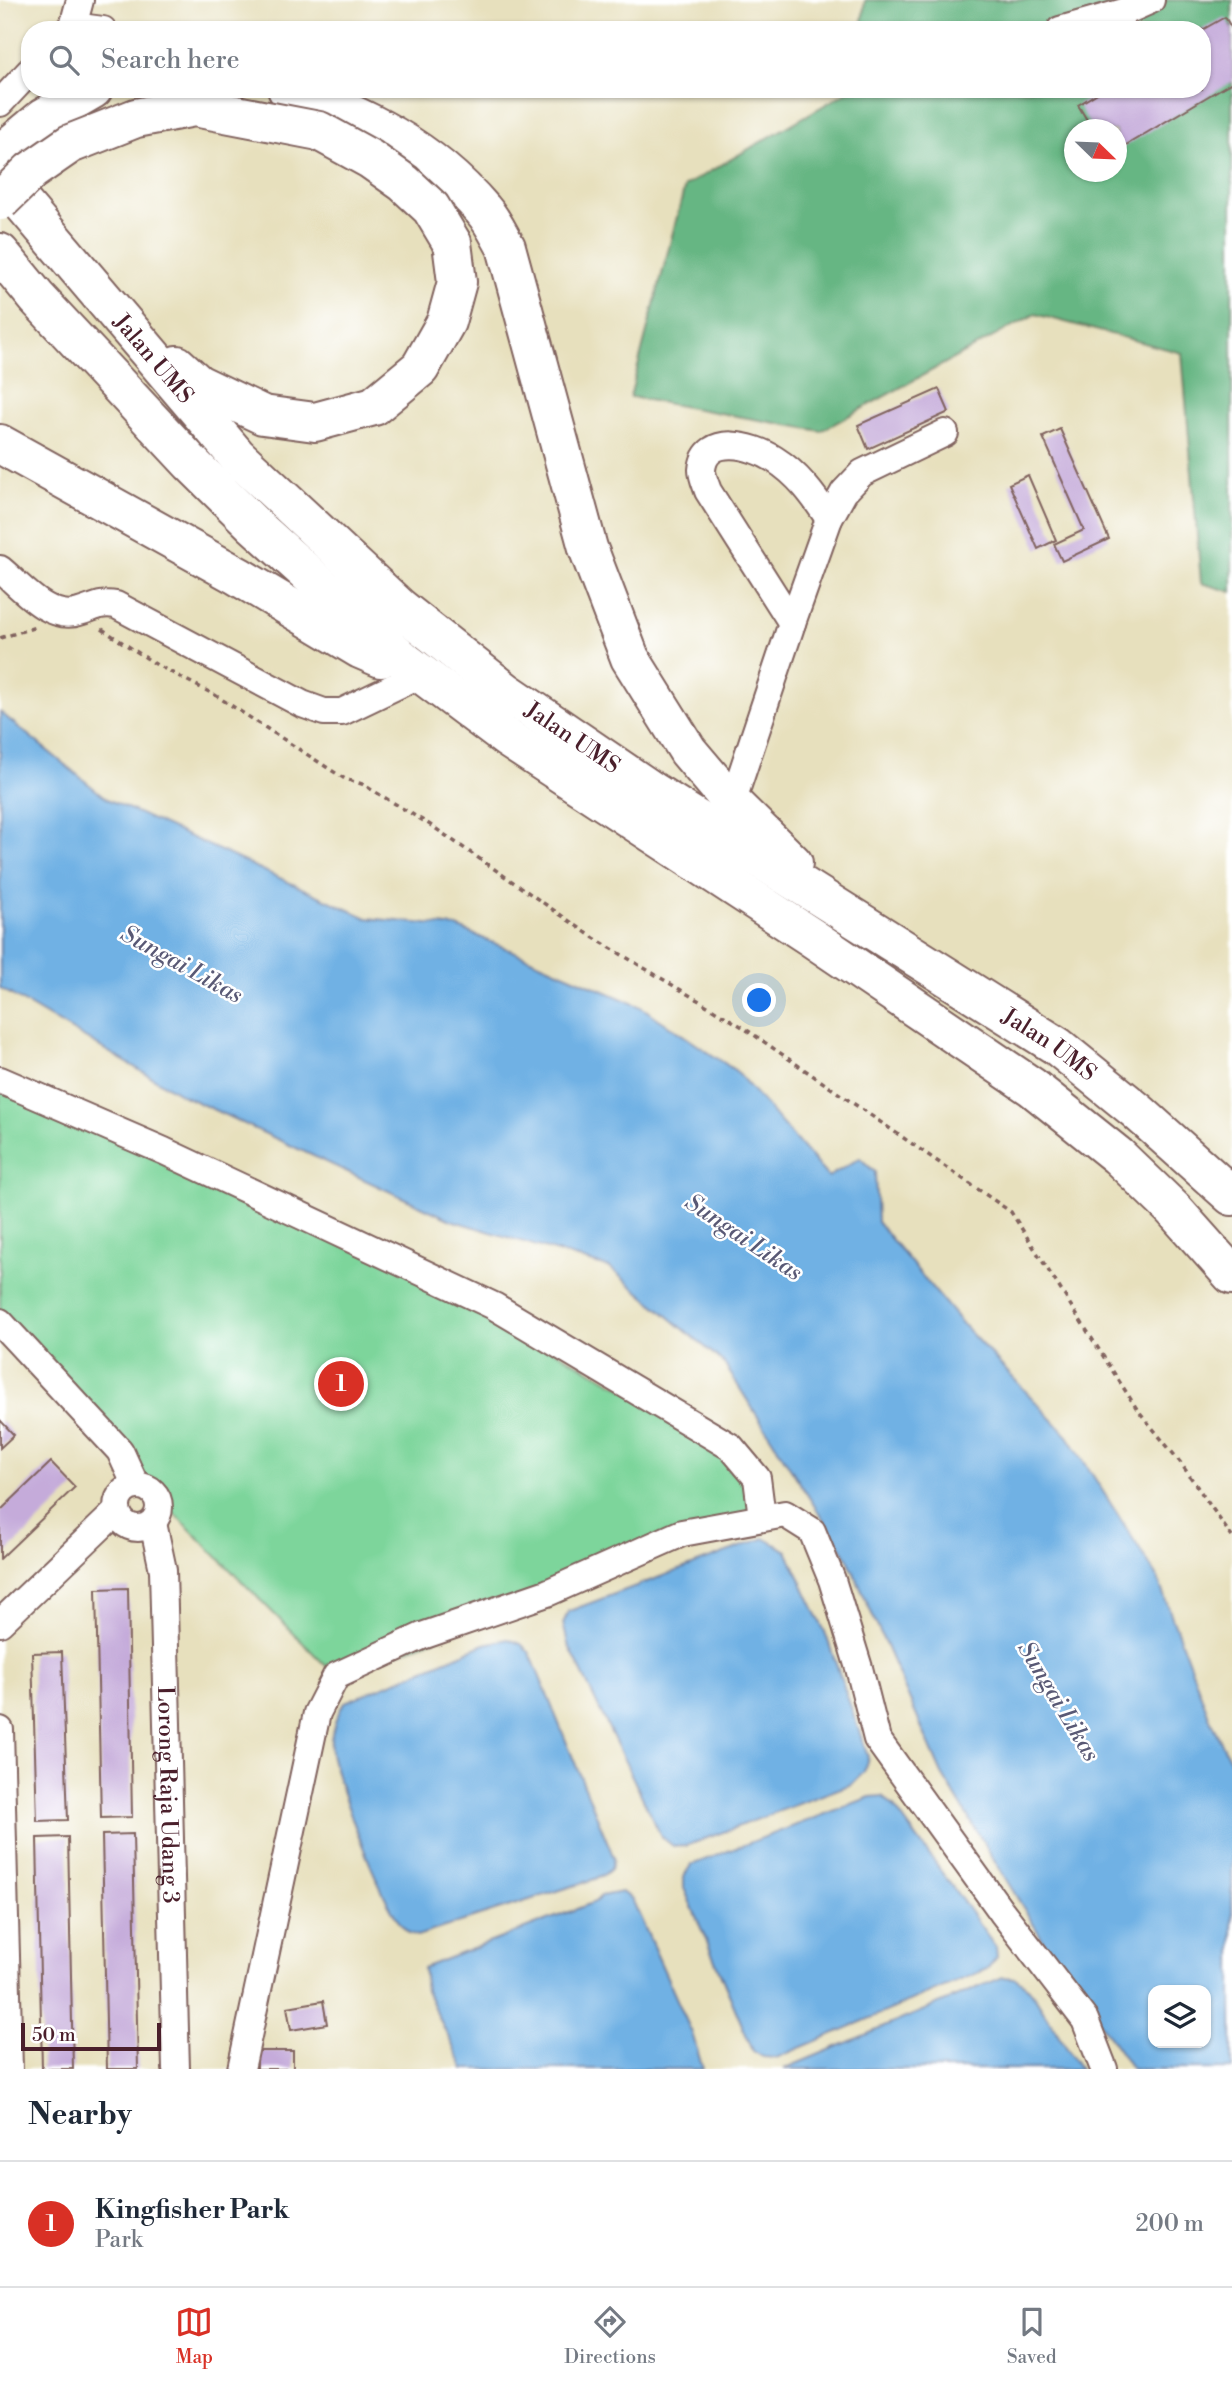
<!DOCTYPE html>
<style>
:root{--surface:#fff;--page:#f2f2f3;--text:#1f2937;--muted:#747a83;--line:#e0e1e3;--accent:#d93025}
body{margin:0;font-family:"Libre Bodoni",serif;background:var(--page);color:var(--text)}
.controls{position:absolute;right:21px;bottom:21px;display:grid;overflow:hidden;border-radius:14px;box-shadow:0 2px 5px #0004}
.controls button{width:63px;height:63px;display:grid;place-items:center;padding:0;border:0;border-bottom:2px solid var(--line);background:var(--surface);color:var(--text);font:35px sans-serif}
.compass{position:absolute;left:1064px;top:119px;width:63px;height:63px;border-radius:50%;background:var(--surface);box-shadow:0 2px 5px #0004;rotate:113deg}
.scale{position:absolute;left:21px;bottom:18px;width:140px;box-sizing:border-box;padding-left:7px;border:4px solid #4a1f2b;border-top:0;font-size:19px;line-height:24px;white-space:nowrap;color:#4a1f2b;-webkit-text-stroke:5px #fff;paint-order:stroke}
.you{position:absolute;left:760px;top:1001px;width:24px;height:24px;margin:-18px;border:5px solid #fff;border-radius:50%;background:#1a73e8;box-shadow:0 0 0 10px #1a73e833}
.badge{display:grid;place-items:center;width:46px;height:46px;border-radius:50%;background:var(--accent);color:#fff;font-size:23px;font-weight:700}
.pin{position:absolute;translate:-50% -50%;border:4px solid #fff;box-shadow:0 2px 7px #0006}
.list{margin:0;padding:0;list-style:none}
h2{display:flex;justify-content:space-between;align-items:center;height:91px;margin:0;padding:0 28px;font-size:30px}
h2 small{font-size:23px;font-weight:400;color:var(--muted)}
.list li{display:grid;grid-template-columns:46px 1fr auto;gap:21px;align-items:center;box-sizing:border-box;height:126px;padding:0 28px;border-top:2px solid var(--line)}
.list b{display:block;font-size:26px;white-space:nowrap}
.list p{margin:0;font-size:23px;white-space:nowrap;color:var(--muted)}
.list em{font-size:23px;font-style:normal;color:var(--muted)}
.icon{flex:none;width:38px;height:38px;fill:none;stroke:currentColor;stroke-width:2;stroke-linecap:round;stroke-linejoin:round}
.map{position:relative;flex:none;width:1232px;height:2069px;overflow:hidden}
.search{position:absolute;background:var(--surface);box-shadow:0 2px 5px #0004;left:21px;right:21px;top:21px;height:77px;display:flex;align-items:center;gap:18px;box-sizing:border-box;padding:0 24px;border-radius:28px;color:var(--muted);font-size:26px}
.sheet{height:217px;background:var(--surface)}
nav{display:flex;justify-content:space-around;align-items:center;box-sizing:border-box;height:98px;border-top:2px solid var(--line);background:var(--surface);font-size:19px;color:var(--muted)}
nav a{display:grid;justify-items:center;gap:4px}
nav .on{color:var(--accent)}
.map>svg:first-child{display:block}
.green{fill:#7dd59b;stroke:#647a63;stroke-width:2}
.forest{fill:#66b683;stroke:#586a57;stroke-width:2;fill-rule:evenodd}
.water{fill:#6fb1e4;stroke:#5c6888;stroke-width:2;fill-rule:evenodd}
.building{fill:#c5abda}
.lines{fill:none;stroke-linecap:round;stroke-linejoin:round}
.minor-casing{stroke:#81635e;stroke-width:30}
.highway-casing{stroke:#81635e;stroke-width:42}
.path{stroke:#81635e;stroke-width:3.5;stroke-dasharray:5 5;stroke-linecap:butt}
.minor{stroke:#fff;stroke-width:26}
.highway{stroke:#fff;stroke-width:38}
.highway-bridge-casing{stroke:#81635e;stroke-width:42;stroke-linecap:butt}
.highway-bridge{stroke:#fff;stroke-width:38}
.labels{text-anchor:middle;stroke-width:5;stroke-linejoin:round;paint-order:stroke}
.street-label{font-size:23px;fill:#4a1f2b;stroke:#fff}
.water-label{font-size:24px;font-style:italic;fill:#595975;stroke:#fff}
</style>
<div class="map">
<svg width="1232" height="2069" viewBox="0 0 1232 2069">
<rect width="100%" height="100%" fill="#fff"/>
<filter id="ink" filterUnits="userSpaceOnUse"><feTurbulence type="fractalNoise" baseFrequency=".0143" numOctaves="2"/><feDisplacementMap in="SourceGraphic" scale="14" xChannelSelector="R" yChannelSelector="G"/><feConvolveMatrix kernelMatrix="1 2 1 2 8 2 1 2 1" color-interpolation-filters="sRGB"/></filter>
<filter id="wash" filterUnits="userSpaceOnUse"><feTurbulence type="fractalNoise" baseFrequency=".00686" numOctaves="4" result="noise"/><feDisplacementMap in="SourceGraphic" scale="28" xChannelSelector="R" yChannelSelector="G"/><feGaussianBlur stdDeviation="1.57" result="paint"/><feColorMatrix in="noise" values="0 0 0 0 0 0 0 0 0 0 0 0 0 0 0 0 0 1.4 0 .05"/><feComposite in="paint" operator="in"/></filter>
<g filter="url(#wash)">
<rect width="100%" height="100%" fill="#e7e0bd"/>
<path class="green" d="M0 1080 350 1239 731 1447 762 1517 336 1676 149 1488 136 1486 0 1322Z"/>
<path class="forest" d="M865 0H1232V592L1201 583 1182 353 1035 314 821 431 630 397 685 186 852 89H1202V30H861ZM1074 130H1116V172H1074Z"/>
<path class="water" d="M0 712 107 799 367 918 457 927 641 1007 736 1071 828 1177 860 1158 875 1172 877 1222 965 1327 1068 1436 1157 1577 1212 1724 1232 1764V2069H1132L1052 1955 942 1774 847 1557 723 1362 610 1268 451 1220 182 1095 0 988ZM1153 1990H1206V2043H1153Z
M764 1538 787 1551 825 1632 868 1757 864 1772 852 1784 686 1846H673L661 1836 568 1644 563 1623 569 1611Z
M508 1639 521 1644 530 1653 614 1858 611 1869 601 1877 417 1936C413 1934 409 1934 407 1931 385 1913 337 1784 331 1753 329 1737 336 1714 345 1702L485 1644Z
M882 1796 893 1805 996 1947 997 1957 987 1969 776 2058 763 2057 753 2051 684 1888V1876L691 1865 870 1797Z
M621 1892 632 1899 692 2033 703 2069H464L426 1991 423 1968 595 1902 601 1896Z
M1003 1977 1015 1978 1029 1988 1080 2069H784Z"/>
<g id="blocks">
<path class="building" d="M1225 17 1232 29V82L1116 151V130H1093L1078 105 1104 89H1202V30Z
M939 389 949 412 868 449 858 425Z
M1060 429 1109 539 1062 561 1054 544 1084 530 1043 437Z
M1028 475 1056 540 1038 549 1009 484Z
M0 1420 14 1435 0 1448Z
M51 1462 75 1487 0 1559V1511Z
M128 1588 132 1817 101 1818 96 1589Z
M62 1652 68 1820 37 1821 32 1653Z
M133 1834 138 2069H107L102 1835Z
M68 1837 73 2069H42L37 1838Z
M323 2001 327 2024 291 2030 287 2007Z
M257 2051H293V2069H257Z"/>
</g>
</g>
<g filter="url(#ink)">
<use href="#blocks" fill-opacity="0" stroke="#81635e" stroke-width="2"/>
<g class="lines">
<defs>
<g id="minor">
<path d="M73 26 103 30"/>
<path d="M69 30 73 26 80 0"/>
<path d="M1060 30 1124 12 1151 0"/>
<path d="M0 103 30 71"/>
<path d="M0 569C21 586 49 622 79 612 94 608 100 602 116 605L302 704 324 712H342L421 674"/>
<path d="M792 623 708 491C706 485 702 476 702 470 705 432 754 446 774 459 798 474 814 496 829 519"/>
<path d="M732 803 792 623 829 519 844 492 862 473 945 433"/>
<path d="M0 1080 164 1151 494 1306 731 1447 757 1478 762 1517"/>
<path d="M0 1322 120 1451 136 1486"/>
<circle cx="138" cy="1507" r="21"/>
<path id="s1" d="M153 1523 163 1570 176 2069"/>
<path d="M0 1623 116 1512"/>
<path d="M0 1730 9 2069"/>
<path d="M241 2069 317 1713 336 1676 422 1636 547 1593 682 1533 785 1514 812 1531 832 1580 859 1668 877 1739 1002 1912 1085 2020 1104 2069"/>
</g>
<g id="highway">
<path d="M287 89C363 115 430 148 483 210 492 220 499 235 506 247L588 548 630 658 688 751 732 803 793 863"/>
<path d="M0 154 43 118 93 89"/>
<path id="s2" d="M0 177 237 456 400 608 505 691 652 791 1057 1046 1137 1111 1232 1196"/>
<path d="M0 253 37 298 191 463 254 525 407 663 507 738 811 937 1032 1087 1118 1156 1173 1209 1232 1275"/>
<path d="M177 365 198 384 263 415 315 422 374 406 420 368 446 322 457 282 452 243"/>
<path d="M0 444 238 576 360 649 381 658"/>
</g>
</defs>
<use href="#minor" class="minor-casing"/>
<use href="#highway" class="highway-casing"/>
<path class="path" d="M102 629 157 665 215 695 345 779 362 784 432 826 594 938 741 1026 1011 1212 1137 1409 1180 1462 1232 1537
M0 638 36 627"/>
<use href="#minor" class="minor"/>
<use href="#highway" class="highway"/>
<defs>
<path id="highway-bridge" d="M0 201 31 171 70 144 136 118 194 107 319 131 370 159 404 183 431 208 452 243"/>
</defs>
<use href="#highway-bridge" class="highway-bridge-casing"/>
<use href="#highway-bridge" class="highway-bridge"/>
</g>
</g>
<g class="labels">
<g class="street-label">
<text dy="8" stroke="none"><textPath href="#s2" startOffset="238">Jalan UMS</textPath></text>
<text dy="8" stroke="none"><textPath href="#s2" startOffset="805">Jalan UMS</textPath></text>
<text dy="8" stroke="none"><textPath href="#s2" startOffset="1372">Jalan UMS</textPath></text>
<text dy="8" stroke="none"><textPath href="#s1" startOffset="273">Lorong Raja Udang 3</textPath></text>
</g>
<g class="water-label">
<text transform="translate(182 964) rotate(29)" y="8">Sungai Likas</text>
<text transform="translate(744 1237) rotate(34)" y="8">Sungai Likas</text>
<text transform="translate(1059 1701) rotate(59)" y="8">Sungai Likas</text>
</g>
</g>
</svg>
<div class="controls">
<button><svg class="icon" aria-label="layers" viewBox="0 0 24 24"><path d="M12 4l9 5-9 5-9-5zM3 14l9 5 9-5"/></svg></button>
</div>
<svg class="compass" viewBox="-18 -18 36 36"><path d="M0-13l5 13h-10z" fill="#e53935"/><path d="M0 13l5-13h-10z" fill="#747a83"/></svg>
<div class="scale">50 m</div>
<div class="you"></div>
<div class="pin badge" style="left:341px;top:1384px">1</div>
<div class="search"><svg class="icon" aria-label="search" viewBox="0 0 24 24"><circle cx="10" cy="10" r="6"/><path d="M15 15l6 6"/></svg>Search here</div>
</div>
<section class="sheet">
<h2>Nearby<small></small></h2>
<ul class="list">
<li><span class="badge">1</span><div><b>Kingfisher Park</b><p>Park</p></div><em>200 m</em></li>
</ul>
</section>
<nav>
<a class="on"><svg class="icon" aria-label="map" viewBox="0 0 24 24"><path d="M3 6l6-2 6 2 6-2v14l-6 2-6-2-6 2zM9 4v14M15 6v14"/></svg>Map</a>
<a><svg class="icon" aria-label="directions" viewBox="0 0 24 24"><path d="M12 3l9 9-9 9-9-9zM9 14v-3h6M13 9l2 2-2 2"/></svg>Directions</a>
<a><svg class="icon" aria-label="saved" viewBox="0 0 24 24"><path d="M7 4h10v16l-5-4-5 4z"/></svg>Saved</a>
</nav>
